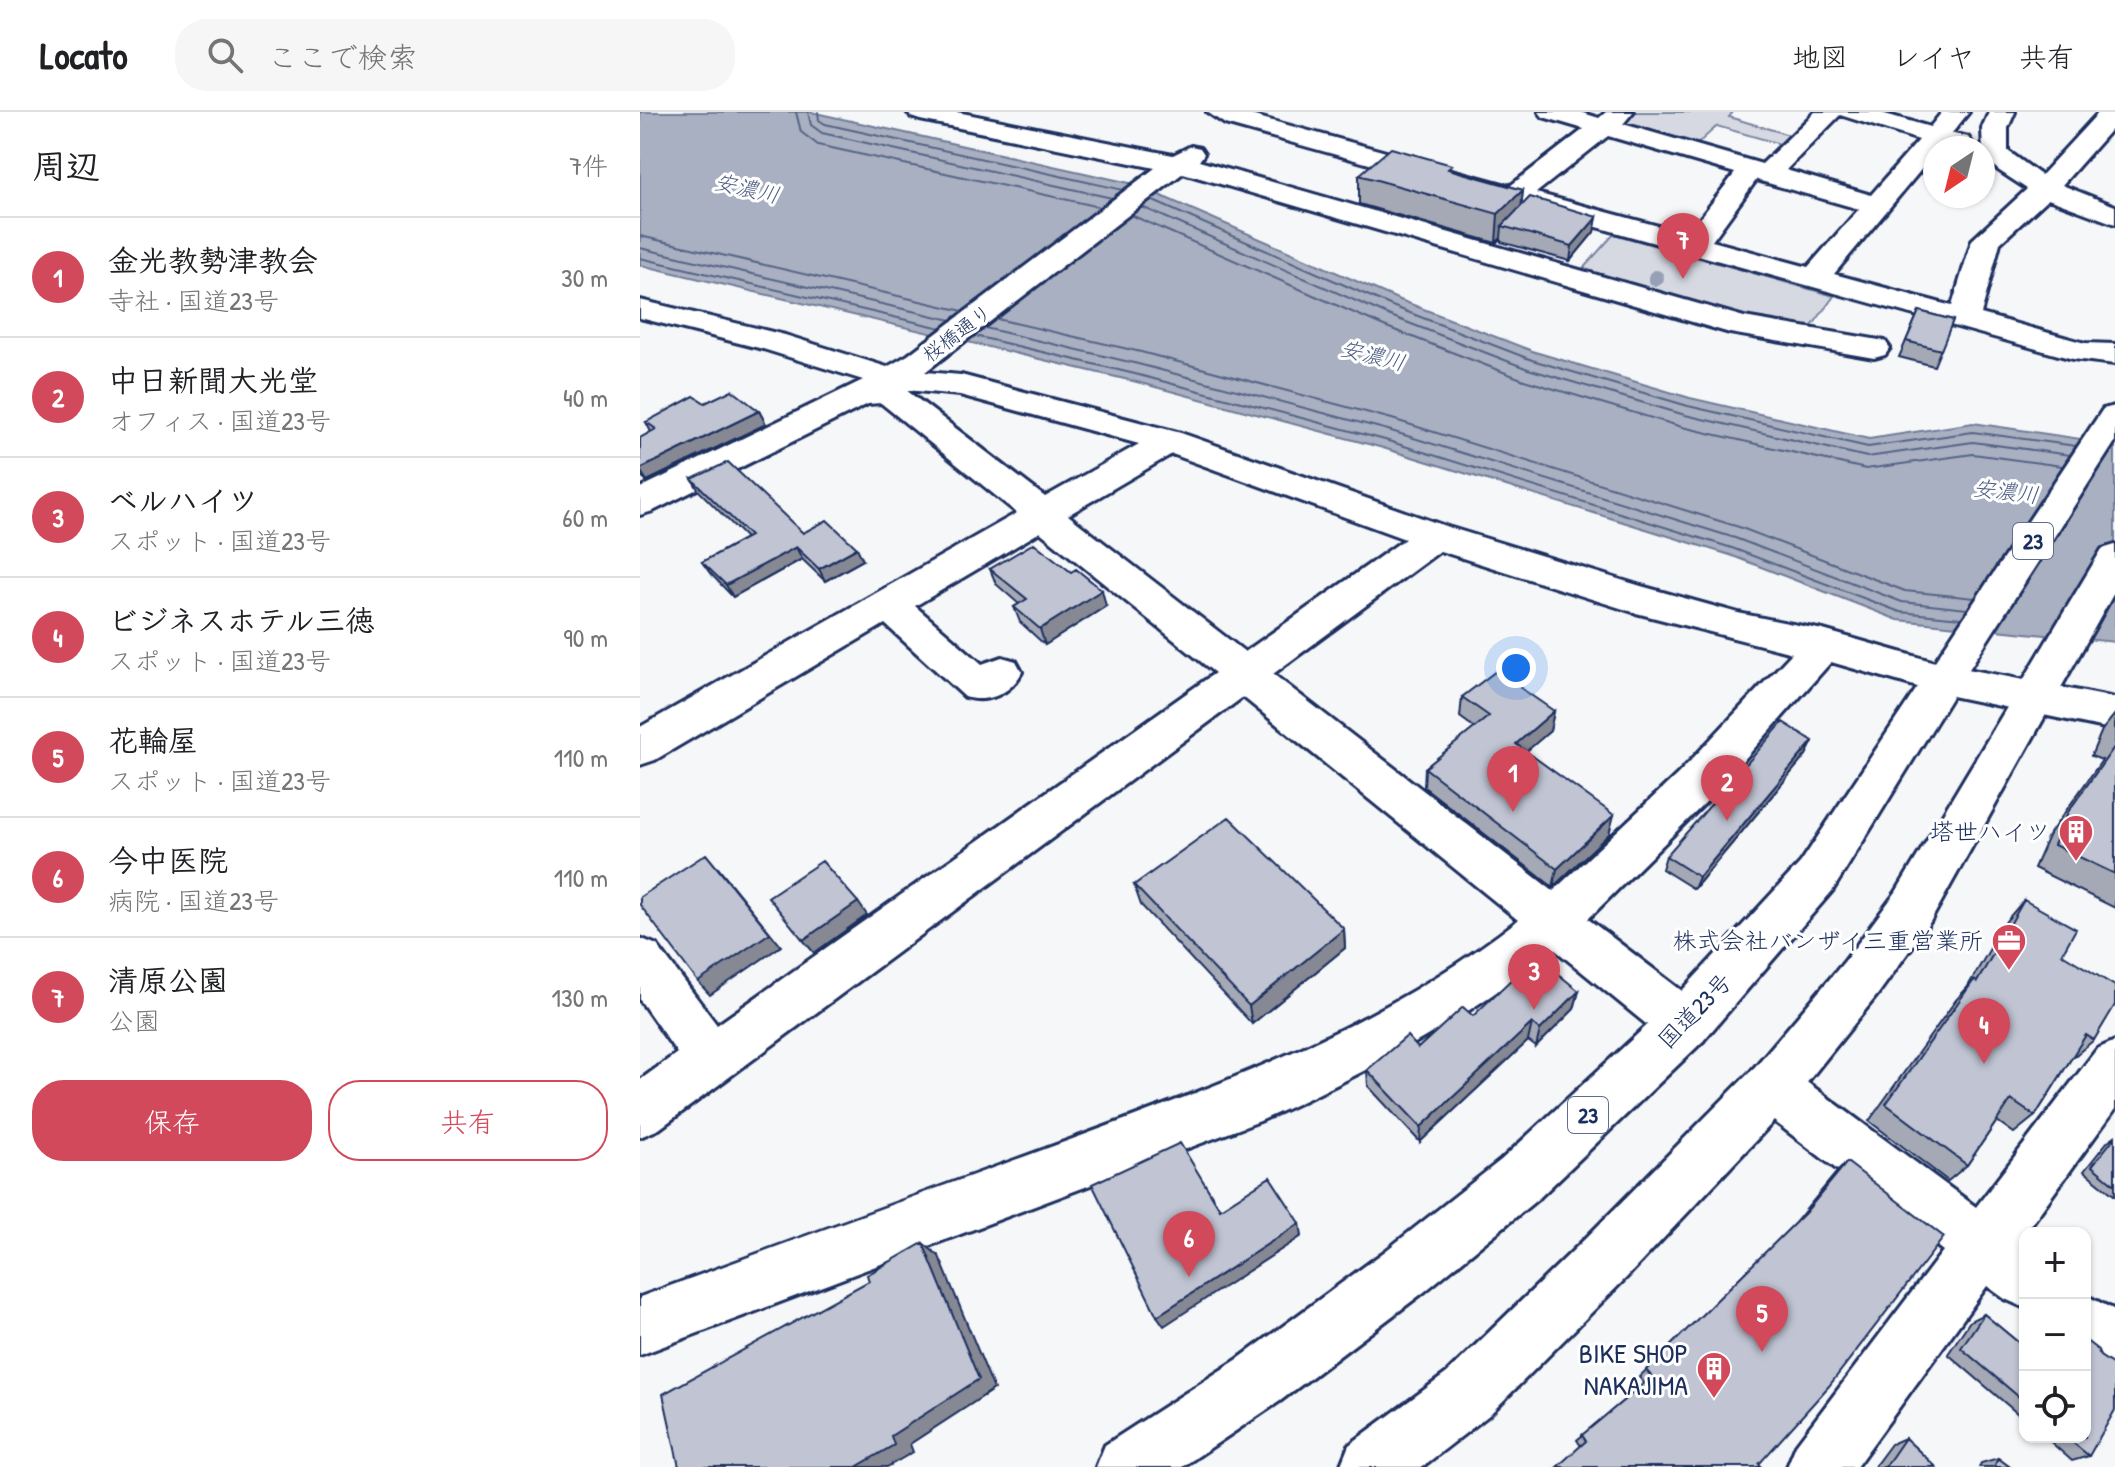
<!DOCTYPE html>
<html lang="ja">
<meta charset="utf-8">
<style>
:root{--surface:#fff;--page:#f6f6f6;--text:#202124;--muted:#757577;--line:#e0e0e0;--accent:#d1495b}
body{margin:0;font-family:"Patrick Hand","Klee One",sans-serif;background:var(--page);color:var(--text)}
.controls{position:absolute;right:24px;bottom:24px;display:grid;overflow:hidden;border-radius:16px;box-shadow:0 2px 6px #0004}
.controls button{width:72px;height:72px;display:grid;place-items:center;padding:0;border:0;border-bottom:2px solid var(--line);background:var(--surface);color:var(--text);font:40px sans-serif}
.compass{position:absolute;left:1283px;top:24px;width:72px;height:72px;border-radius:50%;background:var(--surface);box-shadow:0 2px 6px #0004;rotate:215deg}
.you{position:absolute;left:876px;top:556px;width:28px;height:28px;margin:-20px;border:6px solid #fff;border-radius:50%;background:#1a73e8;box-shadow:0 0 0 12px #1a73e833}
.badge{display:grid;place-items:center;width:52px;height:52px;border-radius:50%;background:var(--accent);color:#fff;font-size:26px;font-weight:700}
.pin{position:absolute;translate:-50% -66px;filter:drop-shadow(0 2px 4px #0008)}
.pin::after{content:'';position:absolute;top:42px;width:28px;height:24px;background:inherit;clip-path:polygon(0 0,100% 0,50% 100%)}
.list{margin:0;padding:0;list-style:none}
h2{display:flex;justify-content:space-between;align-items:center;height:104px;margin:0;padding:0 32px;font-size:34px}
h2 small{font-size:26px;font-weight:400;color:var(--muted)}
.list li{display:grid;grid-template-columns:52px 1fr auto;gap:24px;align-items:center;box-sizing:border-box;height:120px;padding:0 32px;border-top:2px solid var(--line)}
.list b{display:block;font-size:30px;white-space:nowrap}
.list p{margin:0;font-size:26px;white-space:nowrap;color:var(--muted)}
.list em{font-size:26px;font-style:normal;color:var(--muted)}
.actions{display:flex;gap:16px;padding:24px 32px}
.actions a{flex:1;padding:18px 0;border:2px solid var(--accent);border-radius:32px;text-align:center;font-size:28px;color:var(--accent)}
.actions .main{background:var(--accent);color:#fff}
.icon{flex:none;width:44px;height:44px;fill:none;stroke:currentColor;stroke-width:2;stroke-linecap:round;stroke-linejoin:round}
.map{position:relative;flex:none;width:1475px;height:1355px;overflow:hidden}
header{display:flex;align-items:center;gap:48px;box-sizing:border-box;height:112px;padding:0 40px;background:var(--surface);border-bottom:2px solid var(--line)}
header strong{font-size:38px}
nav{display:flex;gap:44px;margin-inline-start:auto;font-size:28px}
.search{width:560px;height:72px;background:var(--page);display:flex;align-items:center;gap:20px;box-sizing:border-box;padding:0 28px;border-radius:32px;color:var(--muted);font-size:30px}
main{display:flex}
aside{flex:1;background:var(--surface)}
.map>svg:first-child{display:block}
.green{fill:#d6d9e2;stroke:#7884a0;stroke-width:2}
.water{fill:#a9b0c1;stroke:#707c99;stroke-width:2}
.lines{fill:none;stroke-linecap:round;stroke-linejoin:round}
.shore{stroke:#546386;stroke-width:2}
.minor-casing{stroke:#1b2f5e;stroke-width:6}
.highway-casing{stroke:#1b2f5e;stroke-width:6}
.minor{fill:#fff;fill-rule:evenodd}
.highway{fill:#fff;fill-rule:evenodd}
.tree{fill:#97a1b6}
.wall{fill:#a5a9b5;stroke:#1b2f5e;stroke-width:2}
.shaded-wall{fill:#868994;stroke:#1b2f5e;stroke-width:2}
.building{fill:#c0c4d3;stroke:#1b2f5e;stroke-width:2}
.labels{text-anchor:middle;stroke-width:6;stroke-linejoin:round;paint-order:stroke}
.far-street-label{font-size:20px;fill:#1b2f5e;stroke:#fff}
.far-water-label{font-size:22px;font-style:italic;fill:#4d5c81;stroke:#fff}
.shield{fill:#fff;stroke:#5f6d8e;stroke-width:2}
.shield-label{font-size:22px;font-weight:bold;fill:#1b2f5e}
.poi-label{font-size:24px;fill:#1b2f5e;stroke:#fff;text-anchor:end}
.street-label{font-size:24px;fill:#1b2f5e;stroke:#fff}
.near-poi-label{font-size:28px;fill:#1b2f5e;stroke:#fff;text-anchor:end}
</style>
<header>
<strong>Locato</strong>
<div class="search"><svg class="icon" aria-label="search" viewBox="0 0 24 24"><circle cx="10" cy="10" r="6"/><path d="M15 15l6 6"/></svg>ここで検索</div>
<nav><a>地図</a><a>レイヤ</a><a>共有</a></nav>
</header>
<main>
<aside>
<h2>周辺<small>7件</small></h2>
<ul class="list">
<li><span class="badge">1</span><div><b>金光教勢津教会</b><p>寺社 · 国道23号</p></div><em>30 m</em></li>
<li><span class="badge">2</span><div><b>中日新聞大光堂</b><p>オフィス · 国道23号</p></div><em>40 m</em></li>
<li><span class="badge">3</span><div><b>ベルハイツ</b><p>スポット · 国道23号</p></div><em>60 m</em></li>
<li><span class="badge">4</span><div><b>ビジネスホテル三徳</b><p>スポット · 国道23号</p></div><em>90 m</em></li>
<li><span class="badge">5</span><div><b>花輪屋</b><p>スポット · 国道23号</p></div><em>110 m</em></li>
<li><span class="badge">6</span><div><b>今中医院</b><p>病院 · 国道23号</p></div><em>110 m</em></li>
<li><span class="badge">7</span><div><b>清原公園</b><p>公園</p></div><em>130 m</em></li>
</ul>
<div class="actions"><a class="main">保存</a><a>共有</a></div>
</aside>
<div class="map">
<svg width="1475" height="1355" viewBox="0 0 1475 1355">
<rect width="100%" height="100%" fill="#f6f7f9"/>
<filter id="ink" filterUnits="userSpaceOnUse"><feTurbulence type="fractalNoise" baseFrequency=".0125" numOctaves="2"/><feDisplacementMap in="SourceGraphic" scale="16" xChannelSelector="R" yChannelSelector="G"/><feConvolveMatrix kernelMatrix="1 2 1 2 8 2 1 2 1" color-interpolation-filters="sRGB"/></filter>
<g filter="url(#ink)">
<path class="green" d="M996 0H1093L1089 5 1156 25 1147 34 1077 14 1054 35 986 15 982 11Z
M974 122 1194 184 1170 217 1118 213 938 162Z"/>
<path class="water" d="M0 0H171L494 72 755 186 895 240 1050 286 1229 327 1333 311 1475 332V530L1258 508 1090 443 743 336 493 269 0 153Z"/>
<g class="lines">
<path class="shore" d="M156 0 161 20 178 33 460 95
M168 0 171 13 182 21 472 86
M178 0 179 8 185 12 483 78
M511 88 752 194 892 248 1048 294 1228 335 1333 320 1436 334
M502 95 748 203 888 257 1045 303 1227 345 1333 330 1430 343
M491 103 744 214 884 268 1042 315 1226 357 1333 342 1422 354
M0 124 323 199
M0 136 311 208
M0 146 301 216
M357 207 501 240 752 307 1099 415 1265 479 1335 486
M345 216 498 252 748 318 1095 426 1262 490 1327 497
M335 224 495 262 745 328 1092 436 1260 500 1321 506"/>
<defs>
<path id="minor" d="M267 0H317L533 43 551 34 560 36 564 42 559 49 1104 205 1245 229 1250 236 1245 243 1234 246 1090 221 543 61 285 260 321 263 541 321 808 415 1001 474 1098 501 1183 518 1302 552 1475 586V618L1302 582 1191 550 1069 687 948 807 1063 895 1070 912 1063 929 1045 935 1027 929 914 837C825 909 724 962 620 1009L0 1243V1185C135 1135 270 1086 405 1037 571 976 738 918 878 808L603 585 19 1017 0 1025V968L37 941 0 888V826L17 833 77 913 575 561 400 420 275 494 342 552 362 545 376 549 382 560C371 581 348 592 325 585L245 512 15 648 0 653V615L377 401 241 291 228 292 13 399 0 403V376L223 268 123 237 0 206V188L145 223 247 255 268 243 515 56 280 8 271 5ZM266 278 320 283 499 332 405 385ZM532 342 765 427 605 540 428 403ZM800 439 996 501 1152 541 1038 662 913 779 633 562Z
M567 0H600L870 74 944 17 903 5 899 0H940L959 6 966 0H993L983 12 1122 52 1175 0H1238L1290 15 1302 0H1329L1312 21 1328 25 1332 31 1329 36H1295V41L1194 162 1312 194 1332 128 1387 77 1358 58 1343 43 1342 16 1349 0H1375L1368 16V39L1401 63 1459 0H1475V13L1422 73 1475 94V112L1408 87 1360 131 1341 202 1445 231 1475 232V252L1433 247 585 12ZM1200 3 1279 28 1231 83 1146 58ZM968 24 1095 61 1048 122 896 81ZM1117 67V68L1219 97 1168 155 1072 129Z
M1475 929V997L1380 1128 1385 1132V1196L1365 1187 1347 1174 1216 1355H1147L1156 1333 1303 1139 1113 993 1105 975 1113 957 1131 950 1149 957 1336 1095 1457 937Z
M1445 1183 1475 1198V1264L1445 1248Z"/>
<path id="highway" d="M1475 294V330L1324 565 1193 778 1063 929 899 1086 784 1180 640 1289 542 1355H456L465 1333 598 1247 744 1140 861 1048 1027 895 1161 750 1463 297Z
M1475 433V479L1290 810 1238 882 1149 993 987 1165 849 1303 782 1355H700L709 1333 807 1261 947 1125 1113 957 1204 850 1256 780 1462 437Z"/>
</defs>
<use href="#minor" class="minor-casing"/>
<use href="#highway" class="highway-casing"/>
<use href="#minor" class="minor"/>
<use href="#highway" class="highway"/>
</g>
<circle class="tree" cx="1016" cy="166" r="8"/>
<path class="wall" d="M812 58 883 78 881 95 957 105 954 120 930 149 861 130V126L856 131 719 92V63Z
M1279 199 1313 208 1294 254 1259 245Z
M65 291 119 299 126 312 7 369 0 363V326L11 320 6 310Z
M52 367 163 421 223 448 185 469 162 447 93 485 70 461 62 450 106 426 59 379Z
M350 457 466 494 405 533 380 510 374 495 379 492 356 472Z
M822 585 914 599 910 619 886 639 969 722 913 775 784 675 785 656 835 616 820 605Z
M1475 602V796L1394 756 1408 724 1462 648 1451 644 1462 618Z
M1173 629 1166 643 1054 777 1022 757 1026 744Z
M494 773 704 817 705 836 612 912 501 793Z
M1384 788 1422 842 1454 928 1431 947 1395 1004 1374 1021 1357 1009 1327 1053 1308 1069 1229 1009 1316 888 1327 876 1366 809Z
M939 879 934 897 896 935 888 929 780 1030 728 974 727 958 778 936Z
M1475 1024V1084L1444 1059 1468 1029Z
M1207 1050 1119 1352 941 1334 937 1328 1004 1271 999 1265 1155 1111 1196 1061Z
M1344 1202 1385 1236V1308L1308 1242 1330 1209Z
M1405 1325H1445L1449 1344 1432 1349Z
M1265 1326 1296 1355H1234L1251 1332Z
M1358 1346 1370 1355H1339L1341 1351Z"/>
<path class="shaded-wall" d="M883 78 880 107 862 114 861 126 856 131 858 102Z
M957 105 954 120 930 149 932 134Z
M119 299 126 312 7 369 0 358V357Z
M156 435 162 447 93 485 86 473Z
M217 436 223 448 185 469 179 457Z
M462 478 466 494 405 533 400 517Z
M914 599 910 619 873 651 876 632Z
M1173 629 1166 643 1054 777 1059 765Z
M974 703 969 722 913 775 917 757Z
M78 756 141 834 70 883 58 870Z
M218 790 227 803 174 841 163 828Z
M704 817 705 836 612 912 609 894Z
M939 879 934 897 896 935 900 918Z
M892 911 888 929 780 1030 781 1015Z
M660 1111 662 1124 524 1214 517 1204Z
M283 1131 299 1144 354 1277 270 1332 273 1340 247 1355H216L251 1324Z"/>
<path class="building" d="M751 36 812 53 808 57 883 78 858 102 719 63Z
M890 85 957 105 932 134 862 114Z
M1279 199 1313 208 1301 238 1266 229Z
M92 278 119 299 0 357V326L16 317 6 310 54 284 65 291Z
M88 350 163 421 187 408 217 436 179 457 156 435 86 473 62 450 110 424 52 367Z
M394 431 431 460 436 457 462 478 400 517 374 495 387 487 350 457Z
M856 559 914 599 876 632 974 703 917 757 785 656 849 604 822 585Z
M1143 610 1173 629 1059 765 1026 744Z
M1475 634V762L1414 733 1428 700Z
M589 705 704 817 609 894 494 773Z
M66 742 130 821 58 870 0 793V785Z
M182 749 218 790 163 828 128 785Z
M1384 788 1436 817 1422 842 1475 874V893L1454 928 1446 923 1395 1004 1371 988 1327 1053 1246 992 1334 868 1337 870Z
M896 844 939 879 900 918 892 911 781 1015 727 958 767 924 778 936 823 895 833 904Z
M1475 1025V1073L1452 1054Z
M540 1031 580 1097 630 1065 660 1111 517 1204 452 1072Z
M1207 1050 1304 1125 1189 1274 1119 1352 1121 1355H917L946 1329 942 1323 1012 1265 1006 1258 1165 1101Z
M283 1131 339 1267 251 1324 254 1333 216 1355H39L23 1282 229 1169 227 1163Z
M1344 1202 1385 1236V1290L1321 1236Z
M1445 1228 1458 1238 1460 1244 1475 1254V1298L1449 1344 1426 1325H1445Z
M1265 1326 1296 1355H1245Z
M1358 1346 1370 1355H1354Z"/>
</g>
<defs>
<symbol id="building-pin" viewBox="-11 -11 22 30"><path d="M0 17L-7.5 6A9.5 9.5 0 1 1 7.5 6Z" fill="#d1495b" stroke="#fff"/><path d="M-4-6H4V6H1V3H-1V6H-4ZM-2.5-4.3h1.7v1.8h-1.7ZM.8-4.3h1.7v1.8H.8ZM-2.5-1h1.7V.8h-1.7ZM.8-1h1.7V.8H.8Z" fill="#fff"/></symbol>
<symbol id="office-pin" viewBox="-11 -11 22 30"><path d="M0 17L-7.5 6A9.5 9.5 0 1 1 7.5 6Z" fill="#d1495b" stroke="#fff"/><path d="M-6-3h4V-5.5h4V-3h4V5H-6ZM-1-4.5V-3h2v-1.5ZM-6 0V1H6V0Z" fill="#fff"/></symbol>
</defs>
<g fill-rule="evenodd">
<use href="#building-pin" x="1416" y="700" width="40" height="54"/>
<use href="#office-pin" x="1349" y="809" width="40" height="54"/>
<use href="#building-pin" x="1054" y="1237" width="40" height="54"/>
</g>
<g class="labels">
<g class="far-street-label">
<text transform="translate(317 221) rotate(-37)" y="7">桜橋通り</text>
</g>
<g class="far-water-label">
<text transform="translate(107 76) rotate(13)" y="8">安濃川</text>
<text transform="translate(733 243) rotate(14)" y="8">安濃川</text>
<text transform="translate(1366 379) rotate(7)" y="8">安濃川</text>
</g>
<g class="shield">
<rect x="1373" y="411" width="40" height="36" rx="6"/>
<rect x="928" y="985" width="40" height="36" rx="6"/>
</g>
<g class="shield-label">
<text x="1393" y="437">23</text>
<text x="948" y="1011">23</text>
</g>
<g class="poi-label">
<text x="1410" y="728">塔世ハイツ</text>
<text x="1343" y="837">株式会社バンザイ三重営業所</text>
</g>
<g class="street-label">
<text transform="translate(1055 899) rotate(-46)" y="8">国道23号</text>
</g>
<g class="near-poi-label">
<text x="1048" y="1251">BIKE SHOP<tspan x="1048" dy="32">NAKAJIMA</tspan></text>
</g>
</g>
</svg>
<div class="controls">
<button>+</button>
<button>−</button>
<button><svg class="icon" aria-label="locate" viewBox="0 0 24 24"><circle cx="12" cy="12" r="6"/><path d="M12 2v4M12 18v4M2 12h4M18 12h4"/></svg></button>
</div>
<svg class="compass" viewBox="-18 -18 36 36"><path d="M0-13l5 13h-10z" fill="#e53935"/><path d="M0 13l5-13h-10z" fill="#757577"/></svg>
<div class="you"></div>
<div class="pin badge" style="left:873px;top:700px">1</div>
<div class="pin badge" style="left:1087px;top:709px">2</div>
<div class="pin badge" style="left:894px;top:898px">3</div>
<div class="pin badge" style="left:1344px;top:952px">4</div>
<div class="pin badge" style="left:1122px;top:1240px">5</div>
<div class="pin badge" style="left:549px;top:1165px">6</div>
<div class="pin badge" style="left:1043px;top:167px">7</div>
</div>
</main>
